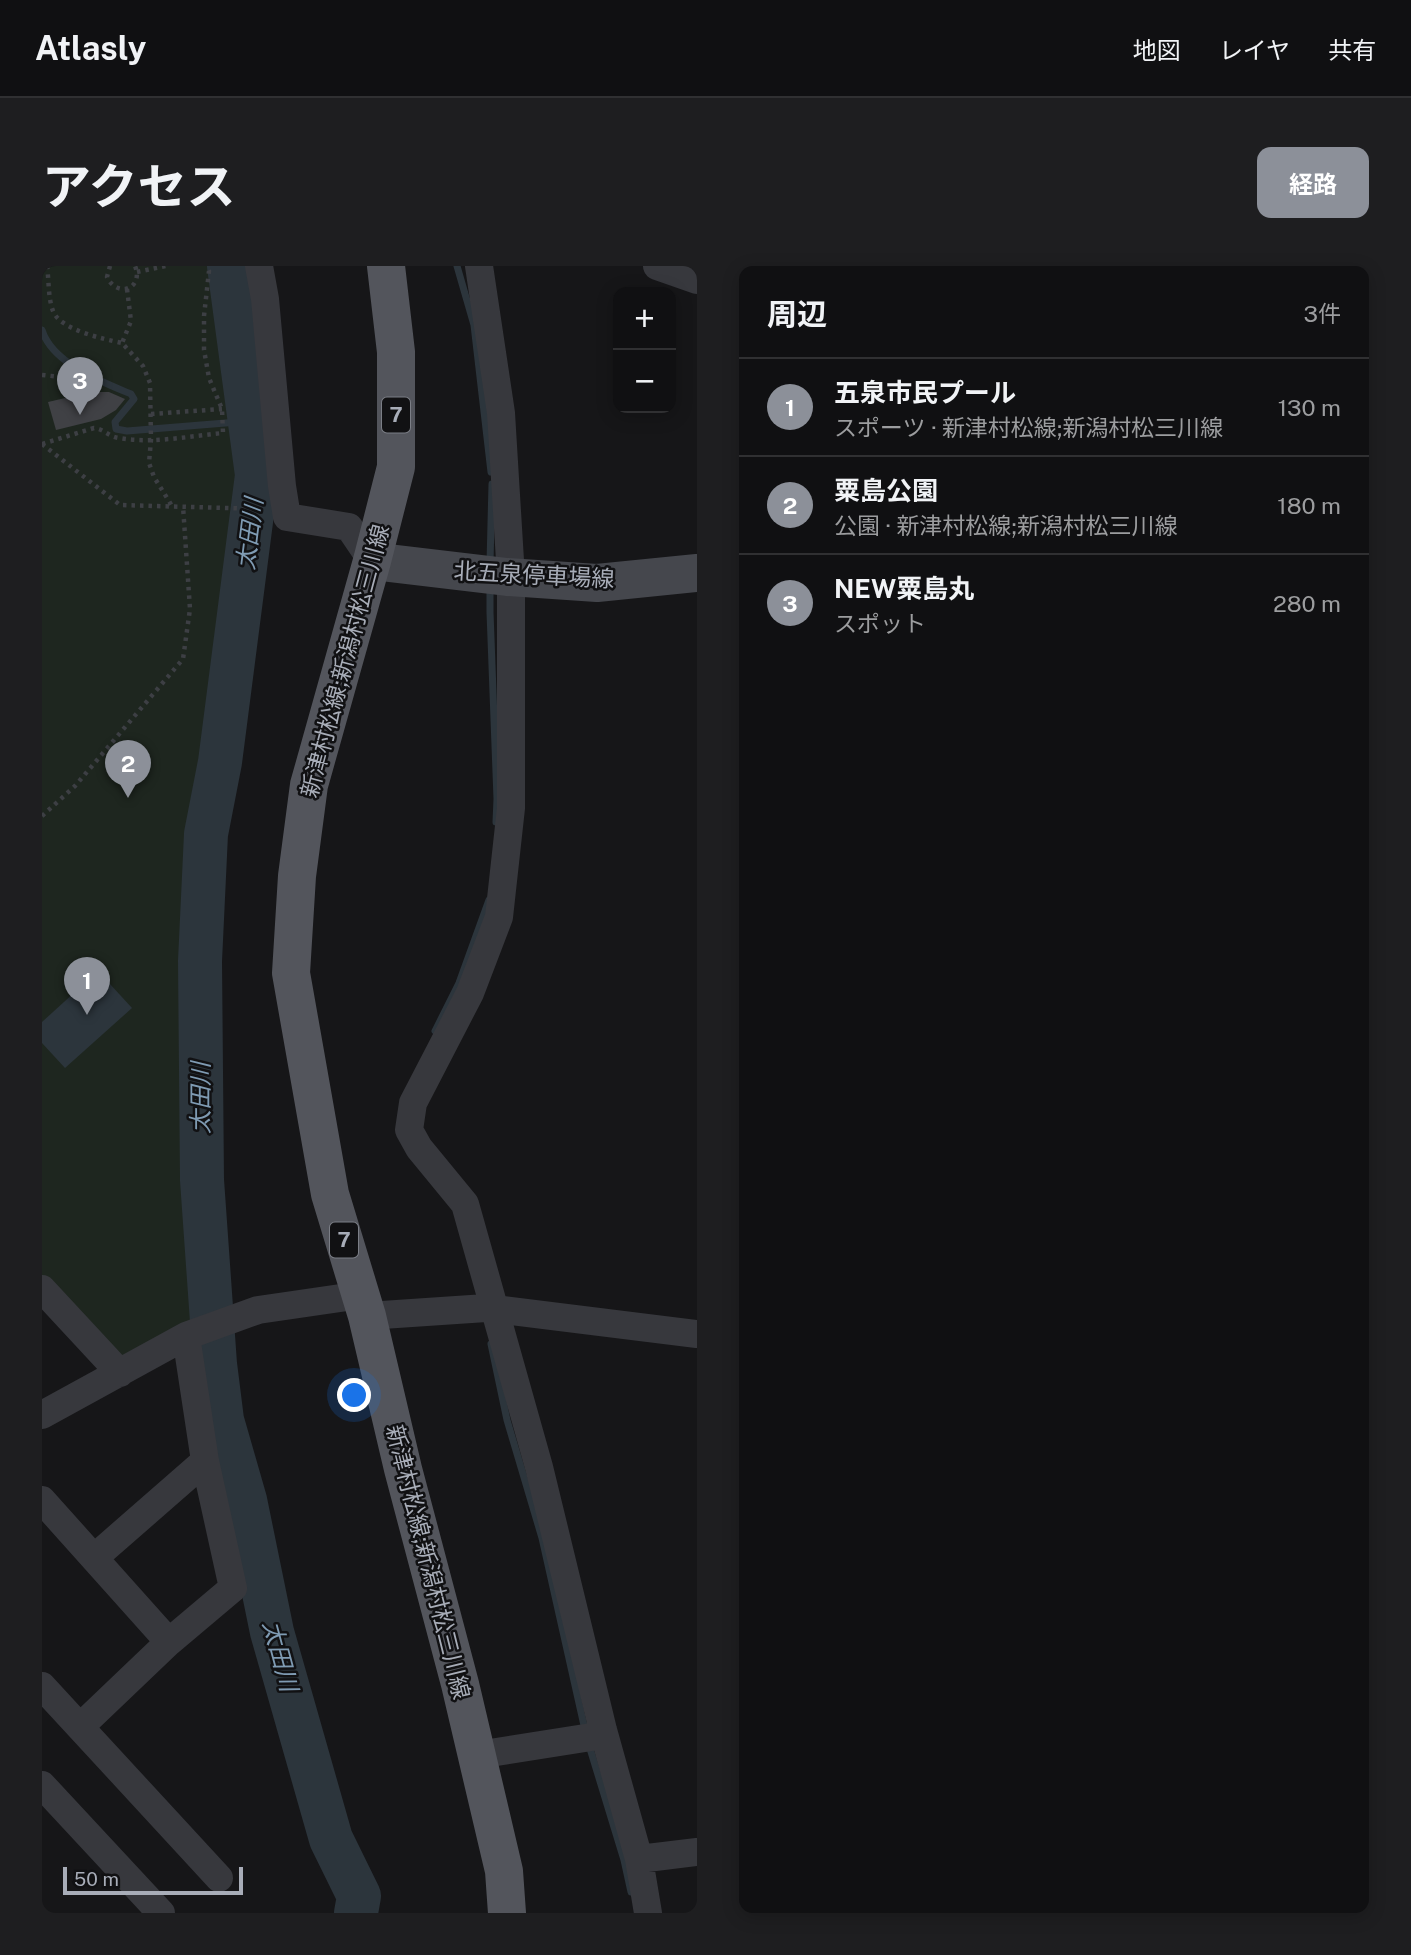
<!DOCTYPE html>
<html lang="ja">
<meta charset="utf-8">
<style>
:root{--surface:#101012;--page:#1e1e20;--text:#f1f3f6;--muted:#9c9d9f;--line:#303032;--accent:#8c9099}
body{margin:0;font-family:"Public Sans","Noto Sans JP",sans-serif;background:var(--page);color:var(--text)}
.controls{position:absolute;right:21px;top:21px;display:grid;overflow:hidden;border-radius:14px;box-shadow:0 4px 18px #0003}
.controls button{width:63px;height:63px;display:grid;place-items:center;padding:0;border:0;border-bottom:2px solid var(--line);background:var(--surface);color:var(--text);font:35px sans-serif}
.scale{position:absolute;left:21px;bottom:18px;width:180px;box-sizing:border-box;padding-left:7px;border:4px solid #a8adb8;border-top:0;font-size:19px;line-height:24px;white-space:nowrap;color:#a8adb8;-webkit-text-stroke:5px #111113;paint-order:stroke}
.you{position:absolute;left:313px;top:1130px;width:24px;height:24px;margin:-18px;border:5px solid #fff;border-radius:50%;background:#1a73e8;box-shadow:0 0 0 10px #1a73e833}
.badge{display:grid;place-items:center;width:46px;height:46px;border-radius:50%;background:var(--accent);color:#fff;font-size:23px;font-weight:700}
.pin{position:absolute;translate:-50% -58px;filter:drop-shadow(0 2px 4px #0008)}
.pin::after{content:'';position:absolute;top:37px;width:24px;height:21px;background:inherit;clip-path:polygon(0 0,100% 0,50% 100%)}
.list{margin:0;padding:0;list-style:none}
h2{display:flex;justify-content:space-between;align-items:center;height:91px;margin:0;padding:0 28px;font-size:30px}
h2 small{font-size:23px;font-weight:400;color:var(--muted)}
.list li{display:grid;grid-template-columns:46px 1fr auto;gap:21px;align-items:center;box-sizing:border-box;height:98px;padding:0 28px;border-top:2px solid var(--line)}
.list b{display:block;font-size:26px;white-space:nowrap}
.list p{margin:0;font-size:23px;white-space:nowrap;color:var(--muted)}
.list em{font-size:23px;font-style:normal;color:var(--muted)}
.map{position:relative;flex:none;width:655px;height:1647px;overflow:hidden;border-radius:14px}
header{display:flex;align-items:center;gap:42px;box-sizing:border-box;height:98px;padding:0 35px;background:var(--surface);border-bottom:2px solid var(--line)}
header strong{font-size:33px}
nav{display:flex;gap:38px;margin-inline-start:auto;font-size:24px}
.intro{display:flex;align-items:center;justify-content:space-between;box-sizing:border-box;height:168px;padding:0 42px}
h1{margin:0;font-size:49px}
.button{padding:18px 32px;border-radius:14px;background:var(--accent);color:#fff;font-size:24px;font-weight:700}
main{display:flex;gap:42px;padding:0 42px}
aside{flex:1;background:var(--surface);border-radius:14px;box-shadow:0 4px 18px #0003}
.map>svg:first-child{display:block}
.green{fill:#1e261f}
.water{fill:#2c353c}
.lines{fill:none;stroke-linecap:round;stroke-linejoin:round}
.stream{stroke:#2c353c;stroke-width:7}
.river{stroke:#2c353c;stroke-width:44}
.building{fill:#404145}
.path{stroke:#3d3f44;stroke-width:4.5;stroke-dasharray:3.5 5;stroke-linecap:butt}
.minor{stroke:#37383d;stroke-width:28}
.secondary{stroke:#45474d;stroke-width:38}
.primary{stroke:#53555c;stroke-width:38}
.labels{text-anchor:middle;stroke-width:5;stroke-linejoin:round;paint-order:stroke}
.shield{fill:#111113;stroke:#7b7e86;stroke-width:2}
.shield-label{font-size:21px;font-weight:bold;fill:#a8adb8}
.street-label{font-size:23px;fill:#a8adb8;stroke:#111113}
.water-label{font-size:24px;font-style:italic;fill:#7f9bb3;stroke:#111113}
</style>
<header>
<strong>Atlasly</strong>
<nav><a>地図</a><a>レイヤ</a><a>共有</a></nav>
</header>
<div class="intro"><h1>アクセス</h1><a class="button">経路</a></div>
<main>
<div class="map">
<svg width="655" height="1647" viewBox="0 0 655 1647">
<rect width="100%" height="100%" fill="#161618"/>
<path class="green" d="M0 0H187L215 209 178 496 164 568 158 695 160 914 167 999 166 1063 78 1107 0 1023Z"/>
<path class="water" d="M56 705 90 742 23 802 0 777V756Z"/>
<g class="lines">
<path class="stream" d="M415 0 432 59 449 206
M0 64C10 97 60 116 89 128L92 133 73 156 74 163 85 165 208 155
M448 297 450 218
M448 319V346L455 533 454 556
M393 765 417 717 447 634
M449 1078 465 1154 500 1272 543 1464
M546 1476 582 1594 589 1626"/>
<path class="river" d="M187 0 215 209 178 496 164 568 158 695 160 914 173 1098 180 1154 203 1234 230 1366 289 1573 317 1630 314 1647"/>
</g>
<path class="building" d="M49 126H67L83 133 74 144 59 153 14 164 6 136Z"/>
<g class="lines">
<path class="path" d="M5 0C7 14 6 32 11 45 18 64 62 73 80 77
M68 0 65 11C76 33 102 22 93 0
M95 6 124 0
M85 23 89 55 80 77 101 100 108 117 109 174 107 197 112 211 130 240
M0 109 29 112 33 115 35 123
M109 148 180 143
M0 178 52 162C62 163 67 171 77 172 110 178 148 170 181 167L180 143 167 112 162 84V50L167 5 165 0
M0 178 78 239 219 243
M0 550 33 520 141 393 148 343 141 240"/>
<path class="minor" d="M217 0 223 33 240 220 245 251 307 261 330 295
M437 0 459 147 469 311V542L457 651 428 727 371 837 367 864 377 882 423 938 497 1201 561 1464 597 1593 606 1647
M615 0 655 14
M0 1023 78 1107
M325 1050 444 1042 655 1068
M0 1149 144 1070 216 1044 319 1029
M0 1234 127 1376
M52 1292 163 1195
M0 1420 177 1612
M38 1461 127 1376 191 1322 163 1195 144 1070
M435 1489 562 1469
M0 1519 119 1647
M597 1593 655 1586"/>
<path class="secondary" d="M330 295 465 311 555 317 655 307"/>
<path class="primary" d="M344 0 354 86V201L330 295 267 519 255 610 249 707 288 928 325 1050 361 1203 418 1418 462 1605 465 1647"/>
</g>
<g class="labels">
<g class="shield">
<rect x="340" y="131.5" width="28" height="35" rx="5"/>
<rect x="288" y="956.5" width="28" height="35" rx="5"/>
</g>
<g class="shield-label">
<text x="354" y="156">7</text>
<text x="302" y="981">7</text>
</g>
<g class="street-label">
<text transform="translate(492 309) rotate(3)" y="8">北五泉停車場線</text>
<text transform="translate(303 395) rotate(-75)" y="8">新津村松線;新潟村松三川線</text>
<text transform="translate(386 1296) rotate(76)" y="8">新津村松線;新潟村松三川線</text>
</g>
<g class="water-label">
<text transform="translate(208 268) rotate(-83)" y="8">太田川</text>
<text transform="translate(159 832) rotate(-90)" y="8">太田川</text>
<text transform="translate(238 1390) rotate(75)" y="8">太田川</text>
</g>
</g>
</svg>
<div class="controls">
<button>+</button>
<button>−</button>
</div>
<div class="scale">50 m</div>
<div class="you"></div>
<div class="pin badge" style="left:45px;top:749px">1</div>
<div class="pin badge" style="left:86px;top:532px">2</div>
<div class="pin badge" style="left:38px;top:149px">3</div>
</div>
<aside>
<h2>周辺<small>3件</small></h2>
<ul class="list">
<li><span class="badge">1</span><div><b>五泉市民プール</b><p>スポーツ · 新津村松線;新潟村松三川線</p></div><em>130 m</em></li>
<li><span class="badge">2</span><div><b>粟島公園</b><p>公園 · 新津村松線;新潟村松三川線</p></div><em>180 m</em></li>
<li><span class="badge">3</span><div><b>NEW粟島丸</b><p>スポット</p></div><em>280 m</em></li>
</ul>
</aside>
</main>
